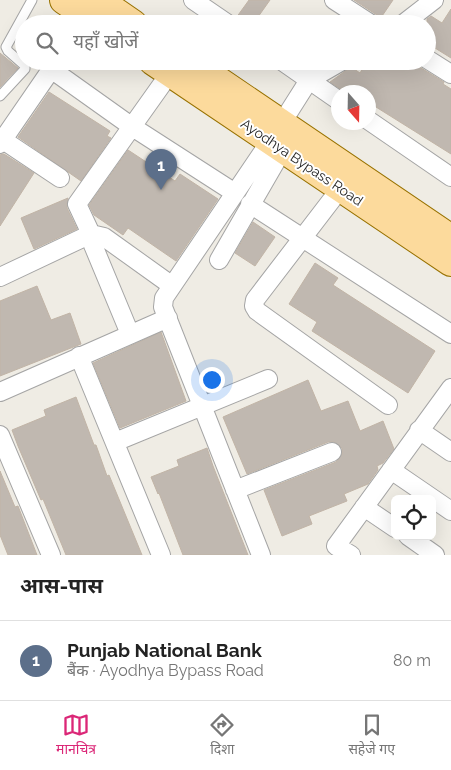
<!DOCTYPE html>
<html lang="hi">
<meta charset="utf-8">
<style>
:root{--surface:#fff;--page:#f2f2f2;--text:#222;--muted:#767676;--line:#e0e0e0;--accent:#db2777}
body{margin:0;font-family:Raleway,"Noto Sans Devanagari",sans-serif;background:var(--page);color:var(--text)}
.controls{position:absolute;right:15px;bottom:15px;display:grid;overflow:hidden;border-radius:8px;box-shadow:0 5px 20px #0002}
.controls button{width:45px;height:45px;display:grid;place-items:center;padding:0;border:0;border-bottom:1px solid var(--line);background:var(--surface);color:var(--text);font:25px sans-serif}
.compass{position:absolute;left:331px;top:85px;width:45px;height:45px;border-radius:50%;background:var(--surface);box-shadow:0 5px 20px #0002;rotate:160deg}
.you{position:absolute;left:211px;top:379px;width:18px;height:18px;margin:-12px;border:4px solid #fff;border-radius:50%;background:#1a73e8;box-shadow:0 0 0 8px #1a73e833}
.badge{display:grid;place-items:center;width:32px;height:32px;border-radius:50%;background:var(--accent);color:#fff;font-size:16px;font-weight:700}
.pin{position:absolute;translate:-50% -41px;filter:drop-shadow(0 1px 2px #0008)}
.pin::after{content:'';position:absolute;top:26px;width:18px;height:15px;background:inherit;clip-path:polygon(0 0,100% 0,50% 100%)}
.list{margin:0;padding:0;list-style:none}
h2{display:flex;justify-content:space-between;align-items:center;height:65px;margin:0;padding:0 20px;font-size:21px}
h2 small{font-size:16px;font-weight:400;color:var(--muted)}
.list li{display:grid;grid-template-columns:32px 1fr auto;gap:15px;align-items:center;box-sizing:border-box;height:80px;padding:0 20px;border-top:1px solid var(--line)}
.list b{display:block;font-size:19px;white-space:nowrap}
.list p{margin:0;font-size:16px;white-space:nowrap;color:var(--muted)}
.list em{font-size:16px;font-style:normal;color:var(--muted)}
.icon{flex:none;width:28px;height:28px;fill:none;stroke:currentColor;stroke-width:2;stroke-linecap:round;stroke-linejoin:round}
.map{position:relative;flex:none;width:451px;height:555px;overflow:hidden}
.search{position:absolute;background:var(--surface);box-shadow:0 5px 20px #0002;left:15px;right:15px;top:15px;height:55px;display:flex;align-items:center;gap:12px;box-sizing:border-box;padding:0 18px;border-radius:28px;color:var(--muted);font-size:19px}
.sheet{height:145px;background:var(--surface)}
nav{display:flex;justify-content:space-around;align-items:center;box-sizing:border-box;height:70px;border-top:1px solid var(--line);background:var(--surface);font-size:14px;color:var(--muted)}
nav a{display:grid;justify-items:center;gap:2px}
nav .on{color:var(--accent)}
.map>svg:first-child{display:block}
.building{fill:#c0b8b0;stroke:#c1b4a6}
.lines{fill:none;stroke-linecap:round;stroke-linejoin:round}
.lane-casing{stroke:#a5a5a5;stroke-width:11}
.street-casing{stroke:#a5a5a5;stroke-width:20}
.primary-casing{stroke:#987200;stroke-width:30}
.lane{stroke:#fff;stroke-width:9}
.street{stroke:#fff;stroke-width:18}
.primary{stroke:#fcda9c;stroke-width:28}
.labels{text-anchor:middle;stroke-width:4;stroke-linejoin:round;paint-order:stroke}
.street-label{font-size:14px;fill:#1e1e1e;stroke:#fff}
</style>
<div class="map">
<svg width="451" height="555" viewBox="0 0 451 555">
<rect width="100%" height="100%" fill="#efece4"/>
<path class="building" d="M249 0H270L253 24H238L236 18Z
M354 0H393L380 19 377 15Z
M451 9V58L427 43V19L431 16 442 23Z
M0 53 18 68 0 87Z
M367 61H417L421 68 444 82 443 84 451 89V154L368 102V92H345L330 82 351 67 360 73Z
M49 92 110 131 107 136 111 138 81 181 18 137Z
M128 150 175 181 180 174 218 199 176 261 128 228 123 235 94 215 89 205Z
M1 154H4L34 173 0 226V156Z
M68 198 67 208 77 229 34 249 21 218Z
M253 222 275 237 255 266 235 253Z
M315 263 338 278 333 285 435 351 408 393 312 331 317 322 289 304Z
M37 286 51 320 70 313 81 344 0 376V301Z
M161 332 186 401 120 428 93 363Z
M308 380 321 411 348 401 360 431 383 421 394 449 383 463 377 466 378 470 368 484 344 494 347 501 309 516 312 524 282 536 264 490 336 462 342 454V448L334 442H328L247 474 223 417Z
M76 397 94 445H96L107 476 109 475 142 555H66L43 499 41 500 18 446 12 430 46 416 44 410Z
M207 448 213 466 248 555H183L159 493 158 494 151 477 179 466 177 460Z
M0 471 15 507 18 506 37 555H8L0 535Z"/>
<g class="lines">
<defs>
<path id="lane" d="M0 96 25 69V66L8 51 6 47 32 0"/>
<path id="street" d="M193 0 228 24
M334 0 371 24
M403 24 434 0
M427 59 451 74
M282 61 338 100
M51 69 131 126 235 193
M170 73 77 204 91 234 104 237 171 285
M368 120 451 177
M3 140 60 178
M0 144 57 61
M340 189 255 300 254 306 257 311 388 405
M250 204 451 334
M219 260 283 149
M0 277 91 234 93 245 130 334
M79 356 161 555
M0 392 168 318
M419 430 451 452
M0 435 51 555
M115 442 268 379
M391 470 451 511
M235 490 332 452
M364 507 395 528
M408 536 435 555
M261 555 163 307 164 298 271 140 309 80 342 61
M351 555 336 546 451 388"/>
<path id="primary" d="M64 0 99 24
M98 0 133 24
M153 61 451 262
M189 61 451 239"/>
</defs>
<use href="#lane" class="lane-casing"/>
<use href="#street" class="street-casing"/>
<use href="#primary" class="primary-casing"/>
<use href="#lane" class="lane"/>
<use href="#street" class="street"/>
<use href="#primary" class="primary"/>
</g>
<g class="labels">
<g class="street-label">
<text transform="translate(302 162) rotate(34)" y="5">Ayodhya Bypass Road</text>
</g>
</g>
</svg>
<div class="controls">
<button><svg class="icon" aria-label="locate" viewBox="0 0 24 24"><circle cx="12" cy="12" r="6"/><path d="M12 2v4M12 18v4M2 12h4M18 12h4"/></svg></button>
</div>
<svg class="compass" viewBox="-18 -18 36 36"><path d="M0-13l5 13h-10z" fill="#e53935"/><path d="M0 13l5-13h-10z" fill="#767676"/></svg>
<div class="you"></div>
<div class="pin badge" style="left:161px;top:190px;background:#5c6f8a">1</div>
<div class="search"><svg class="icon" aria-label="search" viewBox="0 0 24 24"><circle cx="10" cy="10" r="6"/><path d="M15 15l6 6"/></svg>यहाँ खोजें</div>
</div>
<section class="sheet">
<h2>आस-पास<small></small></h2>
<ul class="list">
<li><span class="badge" style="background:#5c6f8a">1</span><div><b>Punjab National Bank</b><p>बैंक · Ayodhya Bypass Road</p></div><em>80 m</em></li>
</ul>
</section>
<nav>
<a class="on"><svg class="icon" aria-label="map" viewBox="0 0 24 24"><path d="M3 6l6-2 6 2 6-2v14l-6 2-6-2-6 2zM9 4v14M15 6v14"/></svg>मानचित्र</a>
<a><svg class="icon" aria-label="directions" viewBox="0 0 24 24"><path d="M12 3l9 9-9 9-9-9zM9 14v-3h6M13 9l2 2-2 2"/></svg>दिशा</a>
<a><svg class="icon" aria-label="saved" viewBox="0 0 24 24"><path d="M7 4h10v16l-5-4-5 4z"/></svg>सहेजे गए</a>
</nav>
